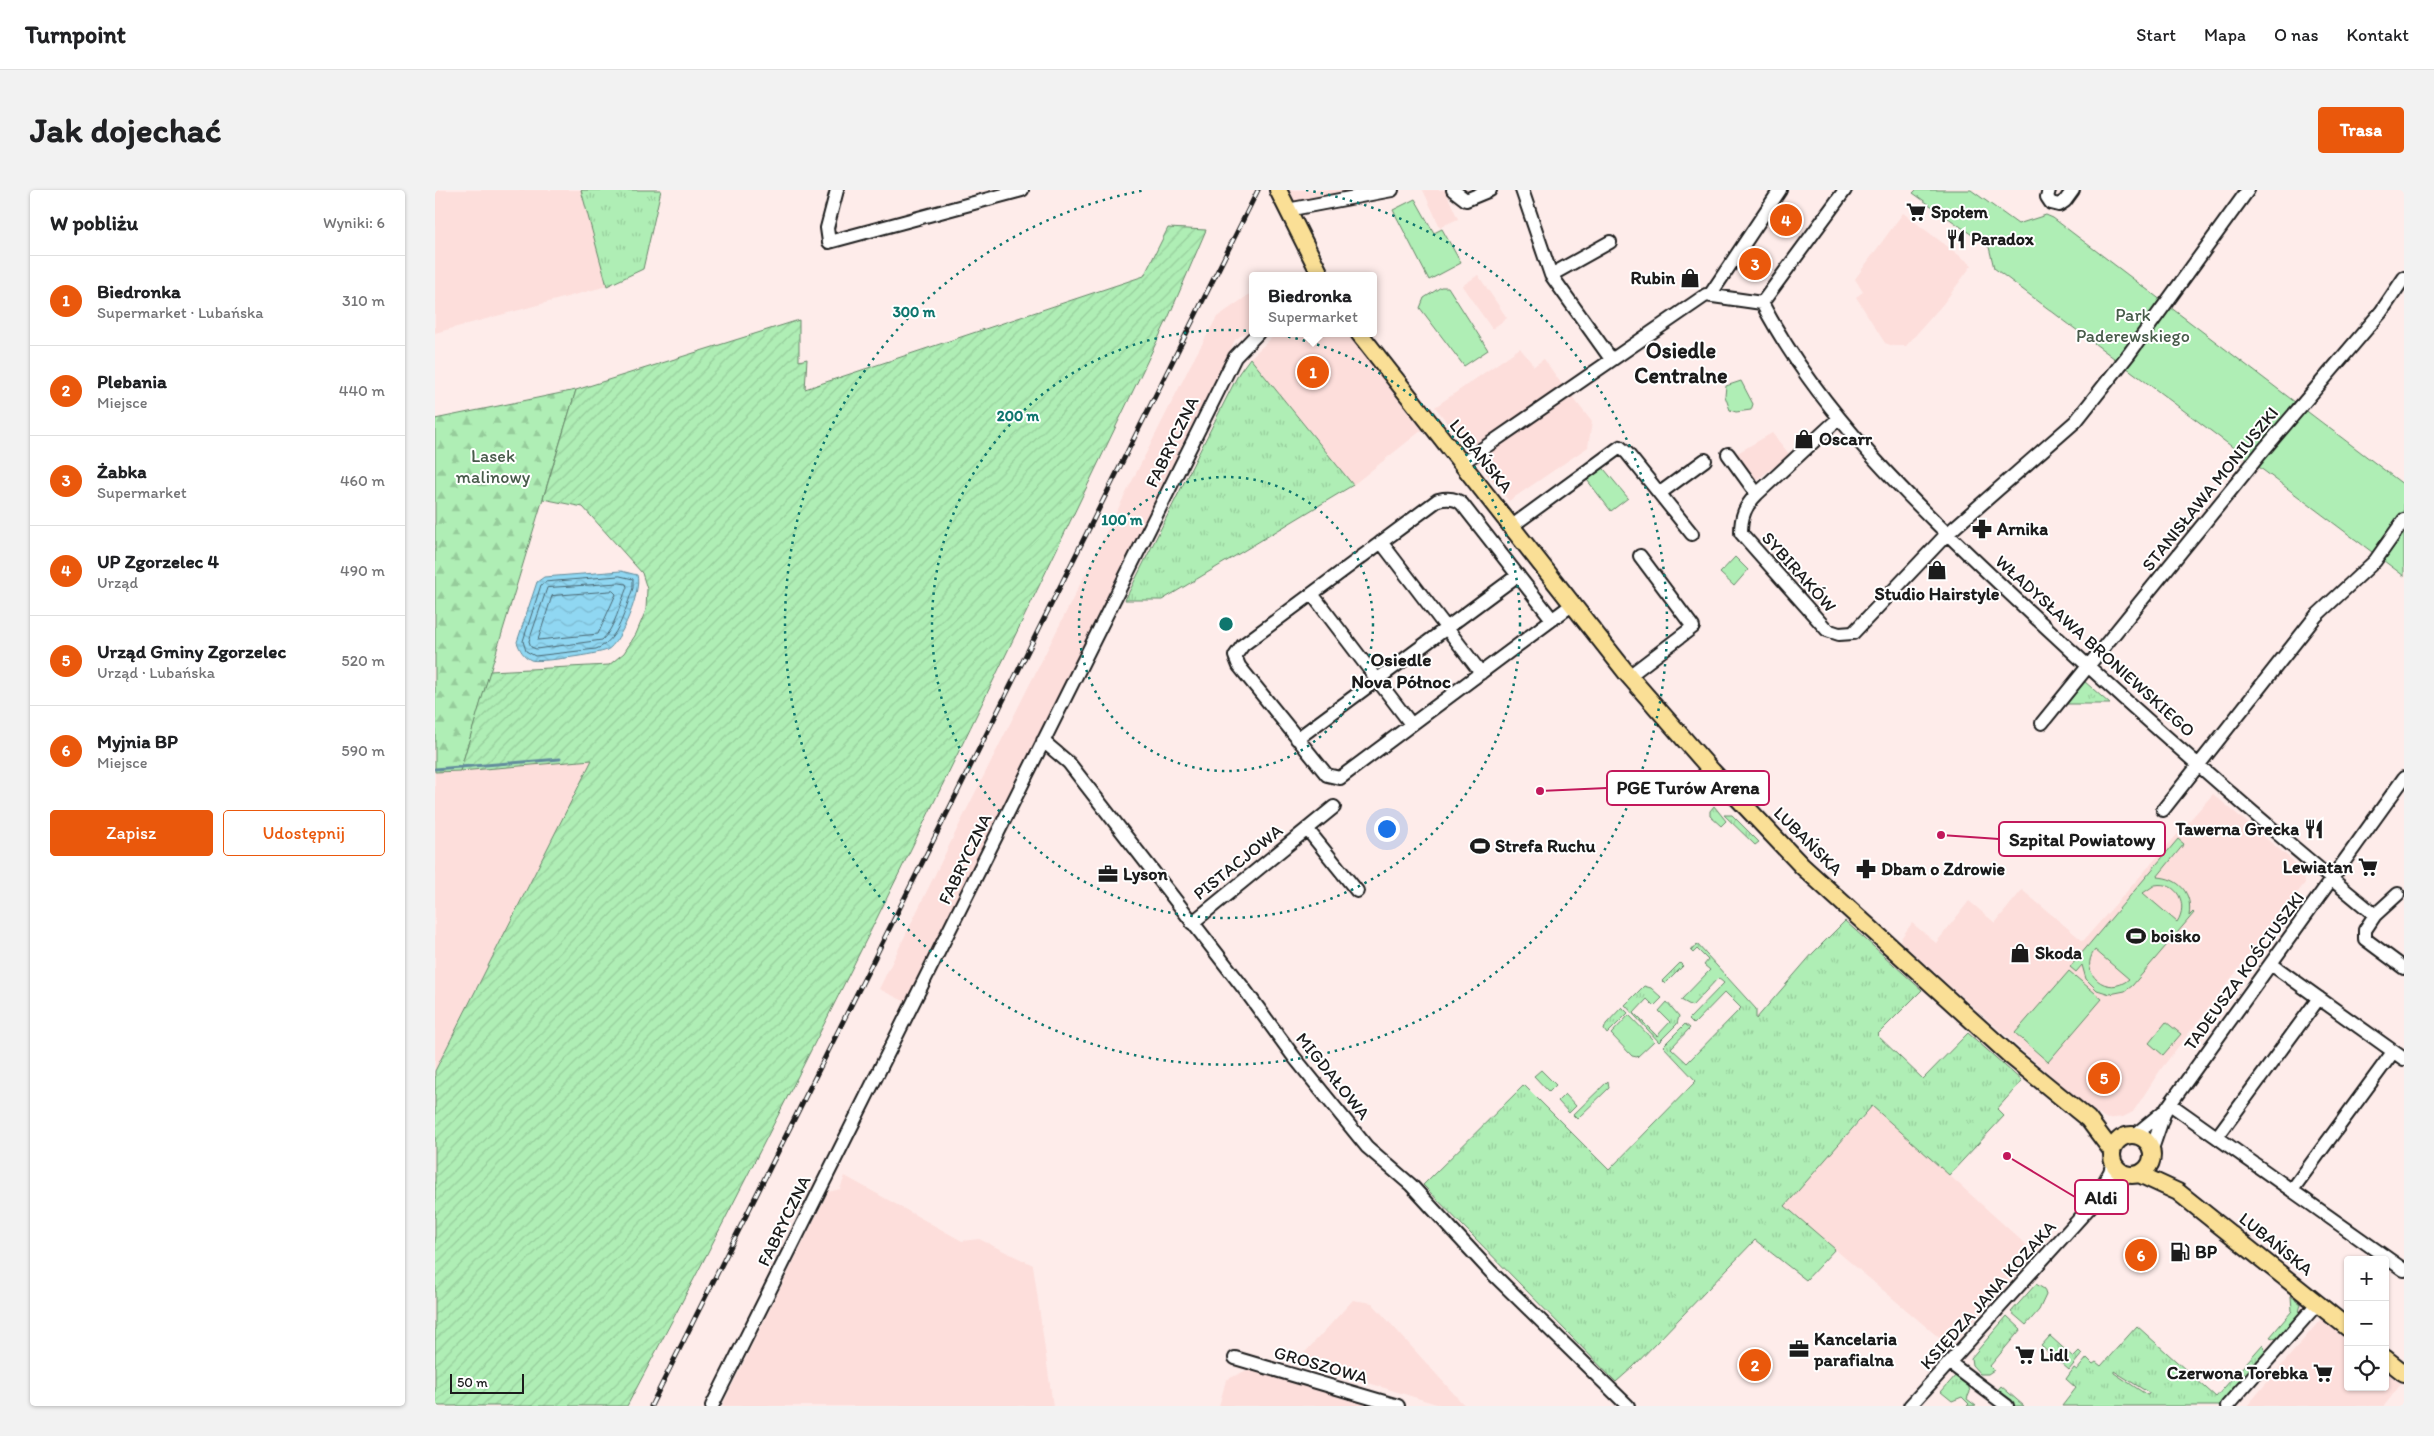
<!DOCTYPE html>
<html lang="pl">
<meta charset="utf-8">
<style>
:root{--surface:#fff;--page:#f2f2f2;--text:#202124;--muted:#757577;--line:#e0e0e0;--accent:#ea580c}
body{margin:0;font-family:Itim,sans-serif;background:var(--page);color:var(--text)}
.controls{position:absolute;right:15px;bottom:15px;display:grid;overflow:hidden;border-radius:5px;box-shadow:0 1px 4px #0004}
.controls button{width:45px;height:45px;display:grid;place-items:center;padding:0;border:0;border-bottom:1px solid var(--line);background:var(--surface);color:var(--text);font:25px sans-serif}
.scale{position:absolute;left:15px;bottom:12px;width:74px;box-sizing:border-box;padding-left:5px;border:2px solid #1c1c1c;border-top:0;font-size:14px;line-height:18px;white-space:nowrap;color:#1c1c1c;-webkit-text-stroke:4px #fff;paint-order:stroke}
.you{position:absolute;left:951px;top:638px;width:18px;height:18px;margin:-12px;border:4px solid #fff;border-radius:50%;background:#1a73e8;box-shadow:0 0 0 8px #1a73e833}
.badge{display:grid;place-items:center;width:32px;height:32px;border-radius:50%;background:var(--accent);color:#fff;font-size:16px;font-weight:700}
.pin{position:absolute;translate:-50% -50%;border:2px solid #fff;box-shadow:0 1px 5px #0006}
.popup{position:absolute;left:814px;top:82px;width:128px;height:65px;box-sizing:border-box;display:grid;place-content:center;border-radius:5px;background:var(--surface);filter:drop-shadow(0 1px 4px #0005);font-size:16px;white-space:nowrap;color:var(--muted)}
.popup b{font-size:19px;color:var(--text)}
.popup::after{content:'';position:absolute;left:50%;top:100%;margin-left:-10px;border:10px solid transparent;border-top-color:var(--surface)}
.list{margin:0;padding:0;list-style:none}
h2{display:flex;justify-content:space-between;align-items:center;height:65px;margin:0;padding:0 20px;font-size:21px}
h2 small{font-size:16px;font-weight:400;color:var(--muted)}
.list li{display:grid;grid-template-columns:32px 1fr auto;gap:15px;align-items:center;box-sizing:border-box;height:90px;padding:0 20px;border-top:1px solid var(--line)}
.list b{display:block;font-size:19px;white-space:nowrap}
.list p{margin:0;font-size:16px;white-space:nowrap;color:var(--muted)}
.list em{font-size:16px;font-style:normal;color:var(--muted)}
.actions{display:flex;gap:10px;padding:15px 20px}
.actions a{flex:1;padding:11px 0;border:1px solid var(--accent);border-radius:5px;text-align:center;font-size:18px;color:var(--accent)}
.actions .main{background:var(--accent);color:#fff}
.icon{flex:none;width:28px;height:28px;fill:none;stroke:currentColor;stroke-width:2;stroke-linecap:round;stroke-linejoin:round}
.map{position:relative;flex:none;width:1969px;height:1216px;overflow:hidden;border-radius:5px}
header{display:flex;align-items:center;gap:30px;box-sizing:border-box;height:70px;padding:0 25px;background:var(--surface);border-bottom:1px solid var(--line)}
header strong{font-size:24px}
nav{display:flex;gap:28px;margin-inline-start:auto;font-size:18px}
.intro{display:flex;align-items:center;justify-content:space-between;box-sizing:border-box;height:120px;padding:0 30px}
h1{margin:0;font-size:35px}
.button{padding:12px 22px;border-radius:5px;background:var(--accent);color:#fff;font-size:18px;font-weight:700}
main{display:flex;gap:30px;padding:0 30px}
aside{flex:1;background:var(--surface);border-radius:5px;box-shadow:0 1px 4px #0004}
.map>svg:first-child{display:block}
.built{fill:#fddedb}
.grass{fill:url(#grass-tufts);stroke:#668568;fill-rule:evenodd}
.forest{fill:url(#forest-firs);stroke:#668568}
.park{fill:#afeeb5;stroke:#668568;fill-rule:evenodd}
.garden{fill:url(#garden-furrows);stroke:#668568}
.water{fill:url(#water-waves);stroke:#628c9c}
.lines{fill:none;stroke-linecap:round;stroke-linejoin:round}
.shore{stroke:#4a6772;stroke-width:1}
.stream{stroke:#628c9c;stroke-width:3}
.minor-casing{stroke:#1c1c1c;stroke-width:16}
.major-casing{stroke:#1c1c1c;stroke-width:20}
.minor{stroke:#fff;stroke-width:12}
.major{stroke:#fadf96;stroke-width:16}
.rail-casing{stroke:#1c1c1c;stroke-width:5}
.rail{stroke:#fff;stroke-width:3;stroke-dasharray:9;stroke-linecap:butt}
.ring{fill:none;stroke:#0f766e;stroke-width:2.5;stroke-dasharray:2.5 5}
.labels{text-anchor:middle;stroke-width:4;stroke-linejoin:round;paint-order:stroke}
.poi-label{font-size:18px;font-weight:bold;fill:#1c1c1c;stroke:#fff;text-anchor:start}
.park-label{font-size:18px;fill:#485b4a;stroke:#fff}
.street-label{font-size:18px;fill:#1c1c1c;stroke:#fff}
.neighbourhood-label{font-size:19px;font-weight:bold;fill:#1c1c1c;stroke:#fff}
.district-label{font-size:22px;font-weight:bold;fill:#1c1c1c;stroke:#fff}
.centre{fill:#0f766e;stroke:#fff;stroke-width:2.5}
.ring-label{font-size:15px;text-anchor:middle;font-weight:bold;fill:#0f766e;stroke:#fff;stroke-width:4;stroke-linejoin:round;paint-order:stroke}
.leader{fill:none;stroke:#c2185b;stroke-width:2}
.callout-dot{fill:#c2185b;stroke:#fff;stroke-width:2}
.callout{fill:#fff;stroke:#c2185b;stroke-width:2}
.callout-label{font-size:19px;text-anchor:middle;font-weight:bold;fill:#1c1c1c}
</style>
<header>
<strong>Turnpoint</strong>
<nav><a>Start</a><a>Mapa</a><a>O nas</a><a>Kontakt</a></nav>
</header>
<div class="intro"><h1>Jak dojechać</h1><a class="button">Trasa</a></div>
<main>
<aside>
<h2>W pobliżu<small>Wyniki: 6</small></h2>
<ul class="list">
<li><span class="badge">1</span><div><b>Biedronka</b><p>Supermarket · Lubańska</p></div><em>310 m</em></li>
<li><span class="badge">2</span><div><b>Plebania</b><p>Miejsce</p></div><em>440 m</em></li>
<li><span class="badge">3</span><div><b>Żabka</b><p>Supermarket</p></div><em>460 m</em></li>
<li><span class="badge">4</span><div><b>UP Zgorzelec 4</b><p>Urząd</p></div><em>490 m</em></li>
<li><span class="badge">5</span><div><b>Urząd Gminy Zgorzelec</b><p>Urząd · Lubańska</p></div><em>520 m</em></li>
<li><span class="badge">6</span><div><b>Myjnia BP</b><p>Miejsce</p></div><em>590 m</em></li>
</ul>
<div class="actions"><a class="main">Zapisz</a><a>Udostępnij</a></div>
</aside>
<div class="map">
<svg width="1969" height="1216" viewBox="0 0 1969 1216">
<defs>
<pattern id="grass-tufts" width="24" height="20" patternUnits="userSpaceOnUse" patternTransform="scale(1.25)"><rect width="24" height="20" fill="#afeeb5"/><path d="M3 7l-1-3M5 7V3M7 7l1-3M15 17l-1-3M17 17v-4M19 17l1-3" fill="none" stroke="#96cc9b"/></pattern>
<pattern id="forest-firs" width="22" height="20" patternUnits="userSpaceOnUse" patternTransform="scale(1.25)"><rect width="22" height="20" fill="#afeeb5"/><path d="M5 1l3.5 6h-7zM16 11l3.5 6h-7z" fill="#96cc9b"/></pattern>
<pattern id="garden-furrows" width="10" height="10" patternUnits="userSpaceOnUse" patternTransform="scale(1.25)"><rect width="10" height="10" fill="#afeeb5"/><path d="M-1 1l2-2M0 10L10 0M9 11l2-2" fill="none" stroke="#96cc9b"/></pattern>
<pattern id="water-waves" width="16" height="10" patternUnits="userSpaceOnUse" patternTransform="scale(1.25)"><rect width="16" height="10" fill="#90d7f2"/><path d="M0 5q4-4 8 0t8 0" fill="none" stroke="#7cb8cf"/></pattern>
</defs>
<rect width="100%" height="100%" fill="#feecea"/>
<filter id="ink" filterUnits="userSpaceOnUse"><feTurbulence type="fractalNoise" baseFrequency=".02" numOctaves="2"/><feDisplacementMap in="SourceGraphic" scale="10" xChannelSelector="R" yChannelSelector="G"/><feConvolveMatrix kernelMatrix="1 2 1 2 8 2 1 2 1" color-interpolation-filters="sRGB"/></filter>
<g filter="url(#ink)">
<path class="built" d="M0 0H146L172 96 0 143Z
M853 0H943L860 14Z
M988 0H1010L1023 29 1005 37Z
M1468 23 1537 75 1508 114 1471 156H1458L1450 153 1421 107 1428 102 1420 89Z
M1043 85 1072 128 1057 139 1027 96Z
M818 102V137L800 150 473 813 444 799 531 621 756 174 782 127Z
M842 143H912L987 240 918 295 815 168Z
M1085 158 1099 176 1109 169 1128 196 1034 260 1000 217Z
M1136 205 1157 232 1153 257 1074 311 1043 273 1044 270Z
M1337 243 1355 265 1319 292 1299 265Z
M157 570 0 881V582Z
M1778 604 1857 670 1869 683 1870 693 1726 879 1698 922 1688 927 1672 929 1649 915 1464 751 1477 733 1501 753 1534 711 1560 733 1587 700 1648 751Z
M1438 916 1599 1062 1515 1157 1349 1016Z
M410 986 527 1051 544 1049 598 1075 618 1216H287L393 1002 405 999Z
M918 1110 937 1113 1030 1216H1008L862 1171Z
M1886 1129 1913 1151V1197H1950V1181L1966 1194 1949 1216H1812Z
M816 1178 946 1216H784L791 1190Z"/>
<path class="grass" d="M146 0H226L208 79 172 96Z
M815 168 918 295 727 410H690L804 183Z
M1649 491 1675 514H1628Z
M1279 616 1291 631 1286 636 1275 626V621Z
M1289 625H1297L1324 652 1320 655Z
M1410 731 1487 800 1442 845 1488 889 1533 843 1587 891 1562 919 1569 926 1514 985 1437 916 1350 1016 1400 1059 1371 1090 1320 1050 1198 1177 1181 1192 988 995 1089 895 1174 980 1261 891 1228 856 1250 834 1255 838 1236 858 1252 873 1306 818 1290 802 1259 834 1254 829 1289 793 1283 788 1257 816 1246 810 1275 780 1269 775 1273 770 1262 759 1258 763 1256 761 1262 754 1321 819V829L1378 763Z
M1245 773 1248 776 1230 794 1227 791Z
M1209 796 1216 798 1227 808 1219 816 1212 809 1199 823 1222 846 1235 832 1224 821 1232 812 1244 826 1242 834 1224 852 1190 815Z
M1187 817 1193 823 1172 844 1169 840 1171 834Z
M1106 880 1121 895 1114 902 1099 886Z
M1173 891 1174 898 1142 929 1138 925Z
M1130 904 1141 916 1134 923 1123 911Z
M1601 1094 1609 1099 1611 1105 1604 1120 1591 1135 1576 1122Z
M1856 1106 1866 1114 1864 1122 1868 1125 1845 1150 1835 1147 1857 1121Z
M1572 1126 1586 1139 1555 1176 1559 1180 1553 1184H1545L1537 1175 1536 1168Z
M1702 1136 1781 1207 1828 1154 1831 1164 1786 1216H1627L1641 1198 1631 1189 1639 1178 1642 1180 1652 1168 1658 1174 1661 1172 1666 1176ZM1679 1181 1714 1203V1204L1712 1205 1679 1183Z
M1615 1146 1638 1167 1644 1161 1647 1164 1634 1180 1606 1156Z
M1521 1185 1533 1194 1535 1202 1532 1209 1541 1216H1532L1534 1214 1527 1207 1517 1211 1506 1202Z
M1566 1196 1589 1216H1579L1562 1201Z"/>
<path class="forest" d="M141 200 25 581 0 582V229Z"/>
<path class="park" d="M1481 0H1536L1583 34 1611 25 1618 28 1969 295V386L1559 78 1554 57 1478 3Z
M980 9 999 43 1007 39 1026 73 994 90 958 20Z
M1006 97H1013L1053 160 1029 176 985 118 989 108Z
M1306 191 1318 214 1316 220 1301 222 1295 220 1290 206 1291 196Z
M1165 274 1193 308 1176 321 1149 286Z
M1300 367 1313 380 1299 396 1285 383Z
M1743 649 1749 654 1722 687C1744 688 1758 703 1754 726L1758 722 1759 723 1697 796 1690 801 1675 804 1662 800 1651 789 1647 775 1641 782 1635 777ZM1720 695C1742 691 1754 714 1742 732L1708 703ZM1660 760 1694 789C1673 808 1642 783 1660 760Z
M1634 781 1667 809 1613 872 1580 843Z
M1194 825 1219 851 1202 867 1197 866 1176 844Z
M1731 832 1746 844 1728 865 1714 853Z"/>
<path class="garden" d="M733 38 771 40 734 126C558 492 383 858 192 1216H0V881L157 570 25 581 55 481 174 475 189 463 201 444 211 420 212 399 207 383 148 317 108 309 141 200 364 130V171L372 169 370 199 709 86Z"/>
<path class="water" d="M186 381 202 385C207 400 186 453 172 460 164 464 103 473 96 470 88 466 85 460 82 452L102 392 109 387Z"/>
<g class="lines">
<path class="shore" d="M185 386 198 389V398C190 419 184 451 161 459L100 466 91 461 88 451 106 395 111 392Z
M185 393 191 394 192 397C185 414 180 438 167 450L101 459 96 457 94 451 112 398Z
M178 401 181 404 163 444 103 450 117 406Z"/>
<path class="stream" d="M0 579 125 569"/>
<defs>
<path id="minor" d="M402 0 392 38 394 52 587 0
M1018 0 1031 10 1055 0
M1087 0 1116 85 1176 169
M1614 0 1612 7 1616 13 1624 15 1630 11 1638 0
M852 20 957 0
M1116 85 1175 52
M1275 105 1345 0
M1327 113C1388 230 1491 324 1585 413 1700 521 1818 625 1940 725L1930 740V749L1969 778
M1404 228 1322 304C1310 316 1306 326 1306 343L1392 440 1404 444 1418 443 1511 345 1641 231 1694 164 1813 0
M1293 264 1322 304
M1027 273 1271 105 1327 113 1410 0
M1225 303 1270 270
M1077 336 1185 257 1192 263 1257 344
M946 352 1046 483
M877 404 976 534
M1117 429 1027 314C1021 308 1012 308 1003 310L808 455 800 466 804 476 892 585 905 588 1138 414
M1194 486 1258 437 1205 366
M1607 533 1826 263 1946 122 1969 88
M862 549 1083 385
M608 551 634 573 810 800 859 867 932 957 976 995 1056 1082 1193 1216
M1728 620 1881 426 1940 371 1969 330
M872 639 922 701
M1940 725 1963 704
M757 733 899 617
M1836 774 1969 869
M1735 914 1969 1080
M1700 945 1728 922
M1782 947 1884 808
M1717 959 1730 921 1969 588
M1857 1000 1958 862
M1662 1005 1675 982 1678 971
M800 1168 963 1216
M1515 1173 1572 1216
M277 1216 800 167 823 143
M1475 1216 1656 1016 1684 991 1695 985
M1792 1216 1882 1114"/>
<path id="major" d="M843 0 886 86
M924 143 1194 486 1277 581 1367 676 1577 867 1653 929 1677 961
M1677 965a20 20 0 1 1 40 0a20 20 0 1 1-40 0Z
M1704 984 1743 1002 1913 1138
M1950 1168 1969 1183"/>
</defs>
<use href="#minor" class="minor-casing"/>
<use href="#major" class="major-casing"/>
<use href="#minor" class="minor"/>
<use href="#major" class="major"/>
<defs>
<path id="rail" d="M216 1216 823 0"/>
</defs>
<use href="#rail" class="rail-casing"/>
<use href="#rail" class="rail"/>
</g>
</g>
<g class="ring">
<circle cx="791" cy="434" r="147"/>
<circle cx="791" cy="434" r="294"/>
<path d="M871 0A441 441 0 1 1 711 0"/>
</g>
<defs>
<symbol id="supermarket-bare" viewBox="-9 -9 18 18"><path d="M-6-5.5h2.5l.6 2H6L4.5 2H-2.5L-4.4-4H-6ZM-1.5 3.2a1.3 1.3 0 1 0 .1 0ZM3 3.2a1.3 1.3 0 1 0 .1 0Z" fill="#1c1c1c" stroke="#fff" stroke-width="2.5" paint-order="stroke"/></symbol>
<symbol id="restaurant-bare" viewBox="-9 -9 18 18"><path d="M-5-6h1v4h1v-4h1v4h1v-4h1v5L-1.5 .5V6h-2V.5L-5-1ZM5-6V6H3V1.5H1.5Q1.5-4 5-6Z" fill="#1c1c1c" stroke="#fff" stroke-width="2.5" paint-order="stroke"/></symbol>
<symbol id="shop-bare" viewBox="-9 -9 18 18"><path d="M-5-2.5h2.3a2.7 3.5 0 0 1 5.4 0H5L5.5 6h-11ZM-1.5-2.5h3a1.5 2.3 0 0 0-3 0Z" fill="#1c1c1c" stroke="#fff" stroke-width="2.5" paint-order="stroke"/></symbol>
<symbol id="pharmacy-bare" viewBox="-9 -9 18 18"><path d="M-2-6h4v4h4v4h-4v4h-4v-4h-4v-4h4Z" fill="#1c1c1c" stroke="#fff" stroke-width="2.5" paint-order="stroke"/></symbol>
<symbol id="stadium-bare" viewBox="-9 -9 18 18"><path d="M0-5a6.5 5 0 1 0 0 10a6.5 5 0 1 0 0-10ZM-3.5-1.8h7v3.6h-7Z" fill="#1c1c1c" stroke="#fff" stroke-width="2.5" paint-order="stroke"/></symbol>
<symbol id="office-bare" viewBox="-9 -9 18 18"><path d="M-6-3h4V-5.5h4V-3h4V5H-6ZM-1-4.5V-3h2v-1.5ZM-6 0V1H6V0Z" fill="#1c1c1c" stroke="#fff" stroke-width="2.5" paint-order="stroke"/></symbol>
<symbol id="fuel-bare" viewBox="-9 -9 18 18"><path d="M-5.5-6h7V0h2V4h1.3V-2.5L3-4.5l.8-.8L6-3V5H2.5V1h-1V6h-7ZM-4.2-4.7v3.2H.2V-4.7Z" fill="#1c1c1c" stroke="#fff" stroke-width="2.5" paint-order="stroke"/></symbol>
</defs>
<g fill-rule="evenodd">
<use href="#supermarket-bare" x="1467" y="8" width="28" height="28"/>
<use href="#restaurant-bare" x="1507" y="35" width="28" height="28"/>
<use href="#shop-bare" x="1241" y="74" width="28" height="28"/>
<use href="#shop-bare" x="1355" y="235" width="28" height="28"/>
<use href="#pharmacy-bare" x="1533" y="325" width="28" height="28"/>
<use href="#shop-bare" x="1488" y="366" width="28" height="28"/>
<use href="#restaurant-bare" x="1865" y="625" width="28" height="28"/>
<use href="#stadium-bare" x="1031" y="642" width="28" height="28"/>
<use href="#supermarket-bare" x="1919" y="663" width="28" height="28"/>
<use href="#pharmacy-bare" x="1417" y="665" width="28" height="28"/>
<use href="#office-bare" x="659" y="670" width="28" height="28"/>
<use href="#stadium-bare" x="1687" y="732" width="28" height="28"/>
<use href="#shop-bare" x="1571" y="749" width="28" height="28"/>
<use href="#fuel-bare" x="1731" y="1048" width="28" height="28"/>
<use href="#office-bare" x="1350" y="1145" width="28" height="28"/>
<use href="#supermarket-bare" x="1576" y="1151" width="28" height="28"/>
<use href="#supermarket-bare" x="1874" y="1169" width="28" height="28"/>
</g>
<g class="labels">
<g class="poi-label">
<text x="1496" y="28">Społem</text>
<text x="1536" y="55">Paradox</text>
<text x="1240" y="94" text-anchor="end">Rubin</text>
<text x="1384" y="255">Oscarr</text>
<text x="1562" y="345">Arnika</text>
<text x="1502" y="410" text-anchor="middle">Studio Hairstyle</text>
<text x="1864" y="645" text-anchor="end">Tawerna Grecka</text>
<text x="1060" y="662">Strefa Ruchu</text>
<text x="1918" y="683" text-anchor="end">Lewiatan</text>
<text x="1446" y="685">Dbam o Zdrowie</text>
<text x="688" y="690">Lyson</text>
<text x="1716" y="752">boisko</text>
<text x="1600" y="769">Skoda</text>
<text x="1760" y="1068">BP</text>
<text x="1379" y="1155">Kancelaria<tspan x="1379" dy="21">parafialna</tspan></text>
<text x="1605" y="1171">Lidl</text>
<text x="1873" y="1189" text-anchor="end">Czerwona Torebka</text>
</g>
<g class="park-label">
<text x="1698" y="131">Park<tspan x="1698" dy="21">Paderewskiego</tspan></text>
<text x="58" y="272">Lasek<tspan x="58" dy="21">malinowy</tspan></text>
</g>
<g class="street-label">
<text transform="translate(737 252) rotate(-64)" y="6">FABRYCZNA</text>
<text transform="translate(1046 266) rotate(51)" y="6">LUBAŃSKA</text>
<text transform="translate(1775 299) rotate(-51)" y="6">STANISŁAWA MONIUSZKI</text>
<text transform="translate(1364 382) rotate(48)" y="6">SYBIRAKÓW</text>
<text transform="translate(1660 456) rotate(42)" y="6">WŁADYSŁAWA BRONIEWSKIEGO</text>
<text transform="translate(1373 651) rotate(45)" y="6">LUBAŃSKA</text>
<text transform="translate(530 669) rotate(-64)" y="6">FABRYCZNA</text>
<text transform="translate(803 672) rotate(-39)" y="6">PISTACJOWA</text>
<text transform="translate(1809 781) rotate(-54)" y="6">TADEUSZA KOŚCIUSZKI</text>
<text transform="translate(898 886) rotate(51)" y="6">MIGDAŁOWA</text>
<text transform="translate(349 1031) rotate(-64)" y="6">FABRYCZNA</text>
<text transform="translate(1841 1054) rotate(39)" y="6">LUBAŃSKA</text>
<text transform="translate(1553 1105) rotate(-48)" y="6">KSIĘDZA JANA KOZAKA</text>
<text transform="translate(886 1175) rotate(16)" y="6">GROSZOWA</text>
</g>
<g class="neighbourhood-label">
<text x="966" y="476">Osiedle<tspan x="966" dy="22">Nova Północ</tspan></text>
</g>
<g class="district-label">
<text x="1246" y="168">Osiedle<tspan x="1246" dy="25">Centralne</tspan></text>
</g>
</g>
<circle cx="791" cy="434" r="8" class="centre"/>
<g class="ring-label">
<text x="479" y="127">300 m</text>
<text x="583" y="231">200 m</text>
<text x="687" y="335">100 m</text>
</g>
<path class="leader" d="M1105 601L1172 598M1506 645L1564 649M1572 966L1640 1007"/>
<g class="callout-dot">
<circle cx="1105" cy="601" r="5"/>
<circle cx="1506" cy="645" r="5"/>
<circle cx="1572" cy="966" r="5"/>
</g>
<g class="callout">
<rect x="1172" y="581" width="162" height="34" rx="5"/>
<rect x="1564" y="632" width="166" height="34" rx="5"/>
<rect x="1640" y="990" width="53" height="34" rx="5"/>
</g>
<g class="callout-label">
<text x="1253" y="604">PGE Turów Arena</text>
<text x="1647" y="656">Szpital Powiatowy</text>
<text x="1666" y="1014">Aldi</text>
</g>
</svg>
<div class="controls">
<button>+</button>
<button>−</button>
<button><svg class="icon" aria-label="locate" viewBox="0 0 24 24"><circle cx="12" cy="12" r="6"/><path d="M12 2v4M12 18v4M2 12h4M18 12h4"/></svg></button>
</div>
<div class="scale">50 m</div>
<div class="you"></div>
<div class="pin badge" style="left:878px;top:182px">1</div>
<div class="popup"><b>Biedronka</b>Supermarket</div>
<div class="pin badge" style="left:1320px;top:1175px">2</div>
<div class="pin badge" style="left:1320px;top:74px">3</div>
<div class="pin badge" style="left:1351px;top:30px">4</div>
<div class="pin badge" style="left:1669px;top:888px">5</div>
<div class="pin badge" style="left:1706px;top:1065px">6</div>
</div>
</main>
